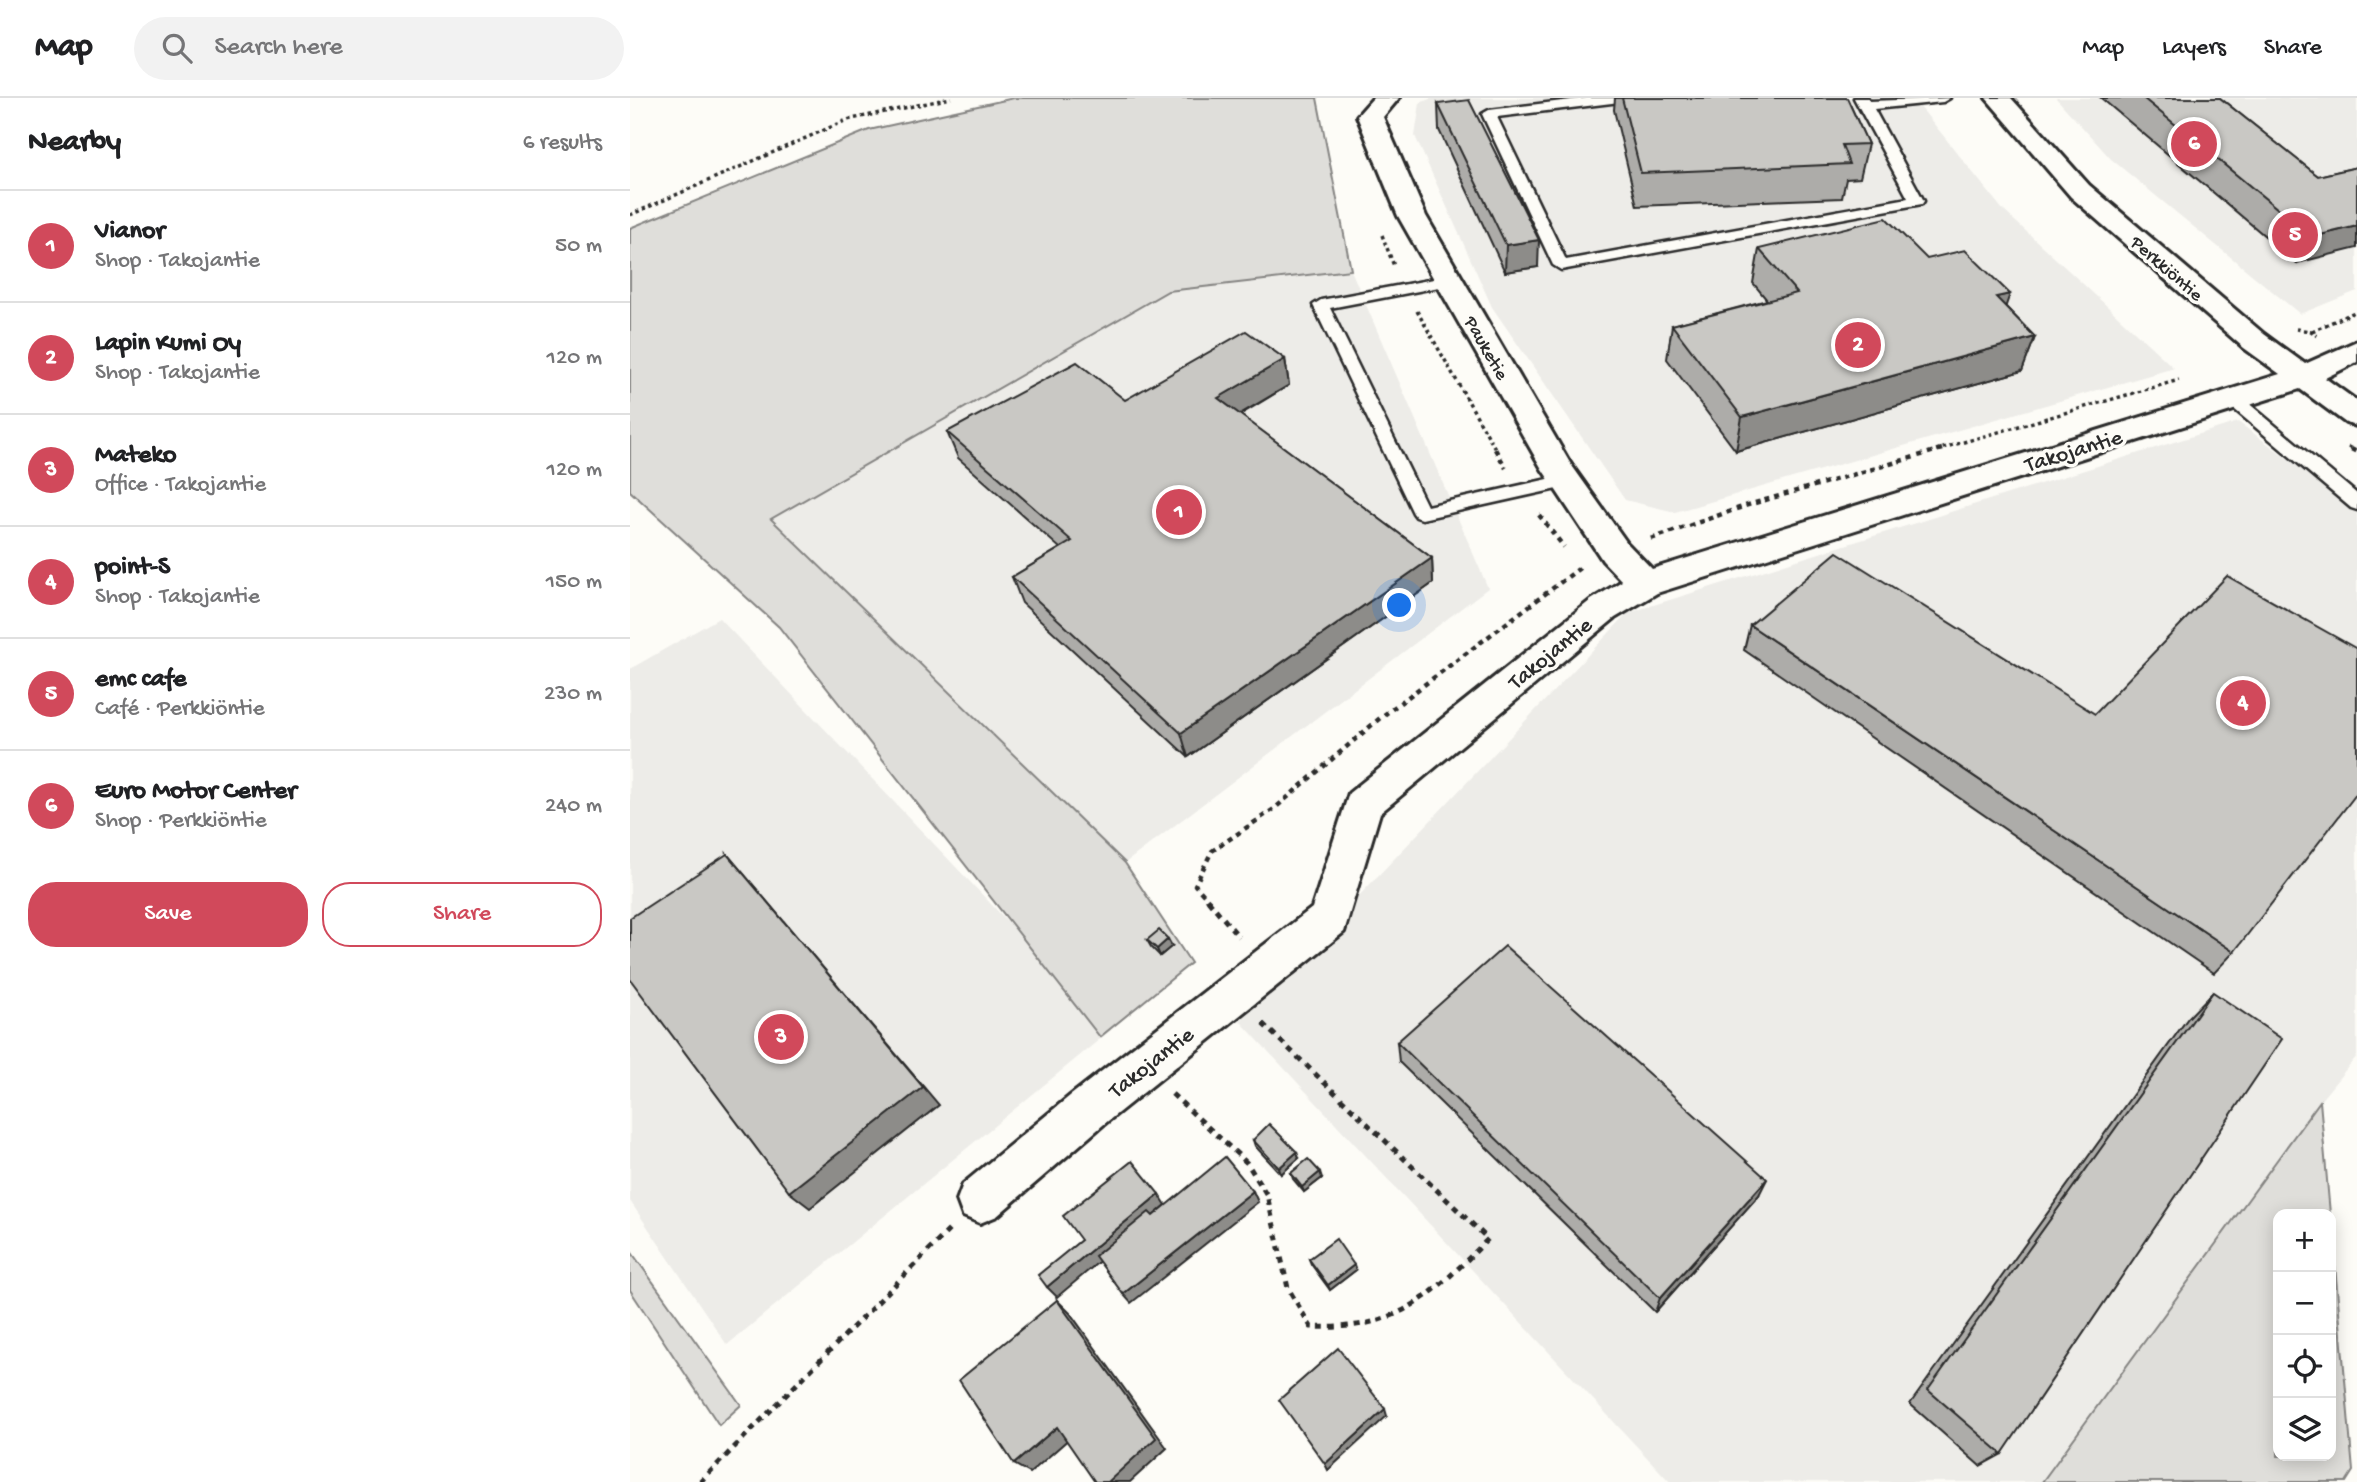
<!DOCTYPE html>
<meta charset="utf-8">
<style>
:root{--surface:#fff;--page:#f2f2f2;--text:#202124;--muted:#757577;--line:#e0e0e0;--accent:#d1495b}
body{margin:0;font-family:"Gochi Hand",sans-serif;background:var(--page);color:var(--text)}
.controls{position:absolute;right:21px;bottom:21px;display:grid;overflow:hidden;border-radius:14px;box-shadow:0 4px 18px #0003}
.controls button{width:63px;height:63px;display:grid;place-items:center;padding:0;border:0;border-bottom:2px solid var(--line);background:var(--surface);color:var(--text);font:35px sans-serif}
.you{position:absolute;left:770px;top:508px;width:24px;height:24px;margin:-18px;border:5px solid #fff;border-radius:50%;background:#1a73e8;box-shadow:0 0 0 10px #1a73e833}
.badge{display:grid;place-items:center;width:46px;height:46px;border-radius:50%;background:var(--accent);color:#fff;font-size:23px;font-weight:700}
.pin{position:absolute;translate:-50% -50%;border:4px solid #fff;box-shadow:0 2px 7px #0006}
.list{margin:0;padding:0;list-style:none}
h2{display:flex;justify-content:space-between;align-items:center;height:91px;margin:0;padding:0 28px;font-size:30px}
h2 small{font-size:23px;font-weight:400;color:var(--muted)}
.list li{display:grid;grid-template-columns:46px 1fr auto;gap:21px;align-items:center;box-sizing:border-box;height:112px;padding:0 28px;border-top:2px solid var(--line)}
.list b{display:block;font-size:26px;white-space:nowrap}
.list p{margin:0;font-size:23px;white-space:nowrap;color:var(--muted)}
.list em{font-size:23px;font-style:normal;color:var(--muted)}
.actions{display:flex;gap:14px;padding:21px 28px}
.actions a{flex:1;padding:16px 0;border:2px solid var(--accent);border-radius:28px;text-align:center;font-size:24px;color:var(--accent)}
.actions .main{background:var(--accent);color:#fff}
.icon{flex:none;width:38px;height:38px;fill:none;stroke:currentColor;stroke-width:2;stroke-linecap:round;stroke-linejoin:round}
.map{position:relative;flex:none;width:1727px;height:1384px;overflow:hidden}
header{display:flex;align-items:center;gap:42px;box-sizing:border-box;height:98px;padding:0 35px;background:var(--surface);border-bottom:2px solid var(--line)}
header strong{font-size:33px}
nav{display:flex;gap:38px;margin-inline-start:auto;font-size:24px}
.search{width:490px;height:63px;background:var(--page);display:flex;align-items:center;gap:18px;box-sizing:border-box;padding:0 24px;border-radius:38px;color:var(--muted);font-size:26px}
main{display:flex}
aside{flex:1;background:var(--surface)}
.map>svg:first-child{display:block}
.built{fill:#edece8}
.green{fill:#dfdeda;stroke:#858482;stroke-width:2}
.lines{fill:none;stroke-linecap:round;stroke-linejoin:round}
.lane-casing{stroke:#2b2b2b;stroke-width:5}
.street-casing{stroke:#2b2b2b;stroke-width:6}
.path-far2{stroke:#2b2b2b;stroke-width:3.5;stroke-dasharray:3.5 3.5;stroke-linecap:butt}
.path-far1{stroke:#2b2b2b;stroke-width:4.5;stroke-dasharray:5 5;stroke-linecap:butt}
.path{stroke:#2b2b2b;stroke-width:5;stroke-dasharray:6 6;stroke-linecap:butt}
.lane{fill:#fdfcf7;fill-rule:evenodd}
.street{fill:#fdfcf7;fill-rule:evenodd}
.wall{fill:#adaca9;stroke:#2b2b2b;stroke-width:2}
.shaded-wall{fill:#8d8c89;stroke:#2b2b2b;stroke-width:2}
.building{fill:#c9c8c4;stroke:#2b2b2b;stroke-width:2}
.labels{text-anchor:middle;stroke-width:7;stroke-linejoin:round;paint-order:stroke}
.far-street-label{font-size:19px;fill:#2b2b2b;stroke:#fdfcf7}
.street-label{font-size:23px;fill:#2b2b2b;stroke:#fdfcf7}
</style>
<header>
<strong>Map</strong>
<div class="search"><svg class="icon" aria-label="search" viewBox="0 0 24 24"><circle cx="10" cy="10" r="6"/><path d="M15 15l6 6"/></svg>Search here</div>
<nav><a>Map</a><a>Layers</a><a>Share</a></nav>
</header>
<main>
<aside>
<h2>Nearby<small>6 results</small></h2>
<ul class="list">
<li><span class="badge">1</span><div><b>Vianor</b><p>Shop · Takojantie</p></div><em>50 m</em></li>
<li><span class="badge">2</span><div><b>Lapin Kumi Oy</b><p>Shop · Takojantie</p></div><em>120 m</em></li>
<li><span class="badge">3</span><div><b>Mateko</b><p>Office · Takojantie</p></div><em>120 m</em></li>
<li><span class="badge">4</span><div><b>point-S</b><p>Shop · Takojantie</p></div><em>150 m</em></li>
<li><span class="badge">5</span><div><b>emc cafe</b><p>Café · Perkkiöntie</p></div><em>230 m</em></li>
<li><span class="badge">6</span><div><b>Euro Motor Center</b><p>Shop · Perkkiöntie</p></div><em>240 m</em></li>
</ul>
<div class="actions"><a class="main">Save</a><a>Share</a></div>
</aside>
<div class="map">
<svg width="1727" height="1384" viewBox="0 0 1727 1384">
<rect width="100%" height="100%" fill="#fdfcf7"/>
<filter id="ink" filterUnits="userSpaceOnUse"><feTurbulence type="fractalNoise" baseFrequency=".0143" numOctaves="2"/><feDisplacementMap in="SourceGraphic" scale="14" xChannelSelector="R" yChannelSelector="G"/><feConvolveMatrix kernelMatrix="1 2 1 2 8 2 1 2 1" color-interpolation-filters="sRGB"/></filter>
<g filter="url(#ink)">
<path class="built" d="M802 0H1283L1373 112 1544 270 1045 414 995 402 862 209 785 38 790 5Z
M1426 0H1727V193L1670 216 1481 61Z
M721 172 858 490 495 765 140 421 538 193Z
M1608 324 1727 411V958L1690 1003 1412 1384H1040L610 923 998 515Z
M89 520 481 932 97 1247 0 1103V571Z"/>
<path class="green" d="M384 0H687L721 172 538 193 141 421 495 765 561 865 470 939 149 529 0 393V130L239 32Z
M1690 1003 1700 1116H1648V1358H1701V1122L1723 1373 1716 1384H1412Z
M0 1152 111 1307 89 1327 0 1192Z"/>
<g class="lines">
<defs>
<path id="lane" d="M957 0H997L990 4 867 19 936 162 1278 100 1224 0H1238L1240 3 1320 0 1313 4 1244 11 1294 103 1292 106 931 172 923 167 852 16 859 12Z
M820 178 828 183 825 186 700 210 797 408 936 377 945 383 936 389 792 421 786 419 783 415 683 207 691 202Z
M1604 297 1610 298 1727 396V412L1721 410 1598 306 1596 302Z"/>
<path id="street" d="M743 0H769L753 19 796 118 940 365 997 445 1022 471 1650 276 1614 250 1441 99 1356 0H1381L1459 87 1634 236 1675 266 1727 243V264L1695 280 1727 303V328L1716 325 1670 291 1027 495 985 520 750 715 714 834 473 1027 367 1118 350 1125 333 1118 327 1102 333 1086 441 997 682 810 719 695 961 502 992 483 973 463 912 371 768 118 727 18Z"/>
</defs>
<use href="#lane" class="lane-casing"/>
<use href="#street" class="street-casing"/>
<path class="path-far2" d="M0 117 217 22 321 0
M752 137 764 168
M787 213 866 352
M1666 231 1681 233 1687 238
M1682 233 1727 213
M1718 349 1724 352
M1306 352 1549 282"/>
<path class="path-far1" d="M865 351 876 370
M1721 351 1727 354
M909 417 934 449
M1021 441 1118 407 1312 351
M580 804 565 787 582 753 644 711 750 620 951 469"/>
<path class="path" d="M578 802 609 839
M542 996 617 1065 637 1097 658 1190 681 1229C768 1233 800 1199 858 1141L632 925
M70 1384 319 1132"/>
<use href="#lane" class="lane"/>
<use href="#street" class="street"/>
</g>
<path class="wall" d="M985 0H1217L1238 46 1230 80 1216 81 1212 100 1007 108 984 12Z
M1471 0H1590L1688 78 1727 69 1667 165Z
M808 6 908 169 875 174 809 32Z
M1129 151 1297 161 1376 209 1405 239 1392 273 1106 353 1037 261 1042 227 1137 202 1123 185Z
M655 261 659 287 610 317 802 460 803 485 558 659 392 505 382 479 430 450 328 360 317 334 495 302Z
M1120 527 1604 854 1584 875 1114 552Z
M517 842 542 848 530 858 521 849Z
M1583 894 1372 1356 1350 1368 1280 1306 1558 920Z
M767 944 1129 1097 1025 1214 769 964Z
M623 1042 669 1060 651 1076 625 1048Z
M661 1075 692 1080 674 1094 663 1081Z
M679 1161 726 1172 700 1192 681 1166Z"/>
<path class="shaded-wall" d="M1727 128V150L1667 165 1682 139Z
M909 142 908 169 875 174 876 147Z
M1380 196 1368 230 1366 199Z
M1405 239 1392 273 1106 353 1112 319Z
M655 261 659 287 593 326 588 300Z
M802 460 803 485 558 659 551 635Z
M97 756 309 1007 180 1110 159 1094Z
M538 841 542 848 530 858 527 851Z
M667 1054 669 1060 651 1076 649 1070Z
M690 1074 692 1080 674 1094 672 1089Z
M1137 1081 1129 1097 1025 1214 1030 1200Z
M623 1093 628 1104 501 1205 493 1196Z
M529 1096 536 1107 427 1199 417 1189Z
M724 1167 726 1172 700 1192 698 1187Z
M427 1202 440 1215 537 1350 500 1384H478Z
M755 1311 757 1318 698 1372 695 1366Z
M427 1329 441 1339 400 1375 384 1366Z"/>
<path class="building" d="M992 0H1217L1238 46 1212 47 1219 66 1011 75Z
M1513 0H1590L1688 78 1727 69V128L1682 139Z
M839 2 909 142 876 147 808 6Z
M1256 120 1297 161 1335 152 1380 196 1366 199 1405 239 1112 319 1042 227 1167 195 1129 151Z
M616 233 655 261 588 300 802 460 551 635 382 479 442 443 317 334 447 264 495 302Z
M1207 454 1465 616 1597 478 1727 551V695L1604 854 1120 527Z
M97 756 293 989 159 1094 0 881V820Z
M529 832 538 841 527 851 517 842Z
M875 848 1137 1081 1030 1200 767 944Z
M1583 894 1652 941 1372 1356 1298 1292Z
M639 1026 667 1054 649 1070 623 1042Z
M595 1059 623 1093 493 1196 465 1158 519 1114 523 1118Z
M678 1061 690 1074 672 1089 661 1075Z
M502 1063 529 1096 417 1189 408 1177 451 1142 433 1118Z
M706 1141 724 1167 698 1187 679 1161Z
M427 1202 526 1340 478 1384H465L427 1329 384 1366 329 1282Z
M708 1250 755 1311 695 1366 649 1302Z"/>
</g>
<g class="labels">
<g class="far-street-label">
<text transform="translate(1538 169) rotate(41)" y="7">Perkkiöntie</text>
<text transform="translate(858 249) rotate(60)" y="7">Pauketie</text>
</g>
<g class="street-label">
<text transform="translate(1443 351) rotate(-17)" y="8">Takojantie</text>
<text transform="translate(919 554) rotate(-39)" y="8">Takojantie</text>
<text transform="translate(520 963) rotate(-38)" y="8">Takojantie</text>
</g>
</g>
</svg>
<div class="controls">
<button>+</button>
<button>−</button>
<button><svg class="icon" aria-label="locate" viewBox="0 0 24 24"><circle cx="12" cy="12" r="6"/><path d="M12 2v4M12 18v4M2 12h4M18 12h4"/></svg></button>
<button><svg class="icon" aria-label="layers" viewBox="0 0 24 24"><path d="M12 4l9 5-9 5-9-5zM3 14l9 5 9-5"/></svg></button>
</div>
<div class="you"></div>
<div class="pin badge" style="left:549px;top:414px">1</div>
<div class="pin badge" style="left:1228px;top:247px">2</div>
<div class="pin badge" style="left:151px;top:939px">3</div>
<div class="pin badge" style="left:1613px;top:605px">4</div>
<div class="pin badge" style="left:1665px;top:137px">5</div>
<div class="pin badge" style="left:1564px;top:46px">6</div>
</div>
</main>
